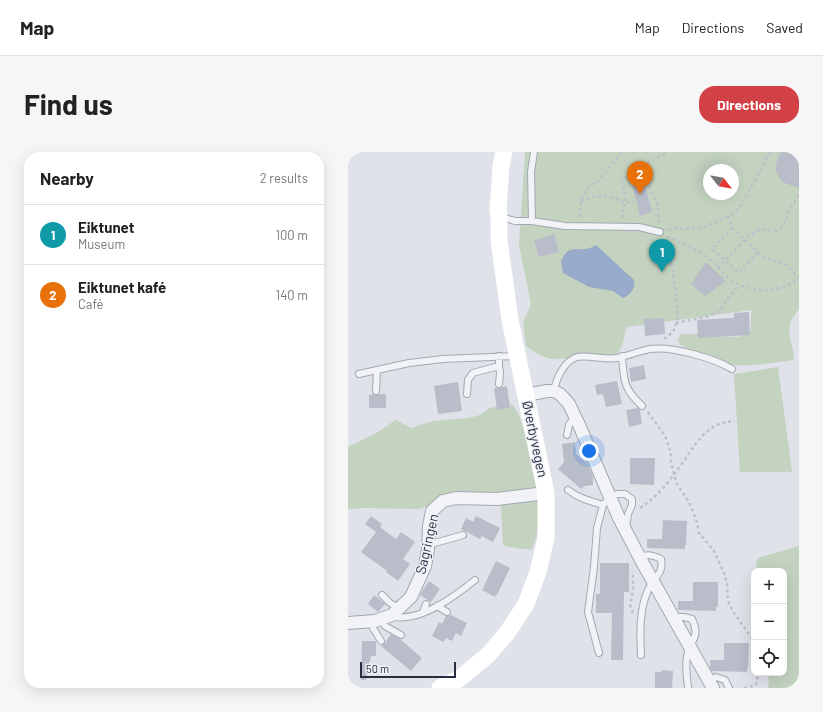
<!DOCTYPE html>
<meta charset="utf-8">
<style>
:root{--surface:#fff;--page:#f6f6f6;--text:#222;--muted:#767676;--line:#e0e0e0;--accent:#d24145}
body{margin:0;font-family:Barlow,sans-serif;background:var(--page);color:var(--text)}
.controls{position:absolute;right:12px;bottom:12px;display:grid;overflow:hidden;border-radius:8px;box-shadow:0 4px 16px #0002}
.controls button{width:36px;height:36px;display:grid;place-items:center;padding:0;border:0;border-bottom:1px solid var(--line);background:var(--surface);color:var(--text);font:20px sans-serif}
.compass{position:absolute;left:355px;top:12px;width:36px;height:36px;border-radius:50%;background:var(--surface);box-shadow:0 4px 16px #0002;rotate:121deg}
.scale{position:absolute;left:12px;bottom:10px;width:96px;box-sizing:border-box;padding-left:4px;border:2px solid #282e41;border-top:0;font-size:11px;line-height:14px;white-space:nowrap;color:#282e41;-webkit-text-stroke:3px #eff1f6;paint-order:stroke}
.you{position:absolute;left:241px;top:299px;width:14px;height:14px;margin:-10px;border:3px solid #fff;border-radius:50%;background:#1a73e8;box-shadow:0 0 0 6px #1a73e833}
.badge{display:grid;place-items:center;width:26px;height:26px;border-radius:50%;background:var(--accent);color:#fff;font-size:13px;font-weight:700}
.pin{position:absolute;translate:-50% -33px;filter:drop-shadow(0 1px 2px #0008)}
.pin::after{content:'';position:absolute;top:21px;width:14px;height:12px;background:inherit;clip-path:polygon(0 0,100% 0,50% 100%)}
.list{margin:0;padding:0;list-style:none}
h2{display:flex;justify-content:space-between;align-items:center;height:52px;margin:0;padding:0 16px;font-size:17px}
h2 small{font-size:13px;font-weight:400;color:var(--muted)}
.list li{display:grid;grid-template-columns:26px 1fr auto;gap:12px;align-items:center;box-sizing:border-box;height:60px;padding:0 16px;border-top:1px solid var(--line)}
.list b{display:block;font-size:15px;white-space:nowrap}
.list p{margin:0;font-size:13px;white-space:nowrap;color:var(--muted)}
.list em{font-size:13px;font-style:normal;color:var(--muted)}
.icon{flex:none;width:22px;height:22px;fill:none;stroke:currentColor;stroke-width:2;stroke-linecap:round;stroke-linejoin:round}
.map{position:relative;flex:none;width:451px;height:536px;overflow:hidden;border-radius:16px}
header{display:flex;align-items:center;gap:24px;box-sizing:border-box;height:56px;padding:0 20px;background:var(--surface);border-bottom:1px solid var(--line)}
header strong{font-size:19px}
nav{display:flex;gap:22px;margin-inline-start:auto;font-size:14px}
.intro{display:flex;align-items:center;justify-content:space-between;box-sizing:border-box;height:96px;padding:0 24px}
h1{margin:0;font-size:28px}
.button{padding:10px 18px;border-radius:16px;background:var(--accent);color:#fff;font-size:14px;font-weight:700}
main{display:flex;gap:24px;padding:0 24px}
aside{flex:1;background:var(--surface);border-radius:16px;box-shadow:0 4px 16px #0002}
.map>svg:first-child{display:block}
.green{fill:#c3d3c0;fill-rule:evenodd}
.water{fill:#99abca}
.building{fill:#b9bdc9}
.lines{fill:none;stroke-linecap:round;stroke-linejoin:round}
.lane-casing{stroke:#a4a8b3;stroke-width:8}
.street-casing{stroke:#a4a8b3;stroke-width:14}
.path{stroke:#bdc0c8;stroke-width:2.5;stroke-dasharray:3 3;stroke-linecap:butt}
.lane{stroke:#f2f3f7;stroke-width:6}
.street{stroke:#f2f3f7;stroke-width:12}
.secondary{stroke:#fff;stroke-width:17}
.labels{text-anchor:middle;stroke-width:3;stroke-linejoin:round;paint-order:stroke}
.street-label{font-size:14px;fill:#282e41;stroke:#eff1f6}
</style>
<header>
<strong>Map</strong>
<nav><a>Map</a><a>Directions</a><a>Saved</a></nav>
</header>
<div class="intro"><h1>Find us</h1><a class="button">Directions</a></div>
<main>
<aside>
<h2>Nearby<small>2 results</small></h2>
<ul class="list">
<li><span class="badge" style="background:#0f9aa8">1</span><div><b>Eiktunet</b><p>Museum</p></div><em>100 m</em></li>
<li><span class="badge" style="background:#e8710a">2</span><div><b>Eiktunet kafé</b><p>Café</p></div><em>140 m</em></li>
</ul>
</aside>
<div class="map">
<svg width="451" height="536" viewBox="0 0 451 536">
<rect width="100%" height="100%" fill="#dfe2e9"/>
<path class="green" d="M177 0H451V157C448 161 444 166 442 171 439 183 446 196 446 208 425 210 402 216 381 212 364 209 348 200 332 193L330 187 333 182C340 182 348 182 355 182 372 182 387 189 402 181 404 173 402 166 404 158L278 175C276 186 275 201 263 205L204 207 193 204 178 194 175 171 183 152 171 93ZM361 18H385V42H361Z
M430 215 444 320H392L386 222Z
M160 252 165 253 171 263 180 291 188 306 192 364 188 387 183 398C174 396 164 397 155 393L153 353 149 348H104L70 357 16 356 0 357V295C17 287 32 280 47 268L52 270 63 276 85 269 121 266 132 263 142 256Z
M451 394V536H420L421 528 419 521H436V419H409L408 411 410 406Z"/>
<path class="water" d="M248 93 286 128C288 136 282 143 275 146L265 139 241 135 215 121 213 109C215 106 216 102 219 100 224 94 237 101 248 93Z"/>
<path class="building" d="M435 0H451V36L434 30 427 17 431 2Z
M296 29 304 60 292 64 284 32Z
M206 82 211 100 191 105 186 88Z
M358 110 378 129 357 144 343 132Z
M401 160 402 183 350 186 349 168 386 166V161Z
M316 166 317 182 297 184 296 167Z
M296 213 298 227 283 230 281 216Z
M269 229 274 252 258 255 255 242 249 243 247 233Z
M110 230 114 259 90 262 86 234Z
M159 234 162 256 149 258 146 236H151Z
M38 242V256H21V243Z
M290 256 292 258 294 272 281 275 278 258Z
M227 290 228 302 239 311 245 324V333L236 334 233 337 210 317 216 310 214 292Z
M282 306H307L306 333 282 332Z
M23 364 34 372 32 375 48 387 53 380 67 390 55 407 62 412 50 429 38 420 39 419 13 400 28 380 17 372Z
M128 364 152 376 145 390 134 384 132 387 113 377 118 366 125 370Z
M315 368 339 369 338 393H337V397L299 396V387H314Z
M148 409 162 416 149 443 148 442 147 445 134 438Z
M252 411H281V440H276L275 508H263L264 461H248V442H252Z
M81 429 92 437 83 450 72 443Z
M345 430H370V455H368V459L330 458V449H345Z
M26 443 37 452 30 460 20 452Z
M103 463 119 471 113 484 108 481 104 489 98 486 95 490 84 484 91 470 94 472 98 464Z
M43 482 52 487 74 506 63 519 33 494 37 491Z
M14 489H28V504H23L18 528H13Z
M376 491H401L400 516H399V520L364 519 362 516V508H376Z
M314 518 325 519 324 536H307V520H314Z"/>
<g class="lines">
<defs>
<path id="lane" d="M153 65 167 69H184L183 20 186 0
M184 69 217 74 291 75 312 80
M274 204C276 229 275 236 294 254
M151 214 152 221 151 232
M11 222 61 211 95 207 168 204
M28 239 29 218
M206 239C208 227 216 209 229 205 240 203 257 208 269 206 280 204 291 199 302 197 324 194 365 206 384 217
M119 242 120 228 125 221 151 214V204
M219 283 221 273 227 264
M220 338C230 346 242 349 255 353
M80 393 115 383
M291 405C300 402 305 403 313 407 316 422 306 425 300 438 291 459 292 480 293 503
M34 443 42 451 51 456
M89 454 99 460
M75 461 78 452
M42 464C70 472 106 445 127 428
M325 465H336L344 467C353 487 342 487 339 504 337 514 339 526 340 536
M32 467 37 474 53 483
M24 469 25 476 33 489
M251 501 240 460 246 415 249 376 255 353 262 345 269 342H277L284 347V353L280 362 278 376
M361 529 368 525 377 528 381 536"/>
<path id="street" d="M178 243 199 239H206L212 242 221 252 232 275 271 366 293 408 365 536
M0 471 27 469 44 463 63 445 77 414 80 398 81 374 84 359 95 349 108 346 149 347 198 341"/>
</defs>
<use href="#lane" class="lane-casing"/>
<use href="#street" class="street-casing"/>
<path class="path" d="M233 49C241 45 252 43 262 45 274 47 271 53 286 49
M380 64 384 76
M232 65 233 47 240 35 250 29 274 0
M274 66 278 47 274 29 280 24H285
M311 71 309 50 297 28 285 24 292 15 320 0
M384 76 410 100 391 121 364 97Z
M320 78 327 76 338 77 356 75 385 62 394 52 422 0
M319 84C333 91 348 97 360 106 369 112 374 121 382 127 402 142 432 142 451 126
M410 100 414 104 439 113 451 126
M370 116 401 84 412 77 429 79C437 74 437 68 441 60 443 54 447 49 451 43
M328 171 358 165 370 160 391 133
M316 187C324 182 328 177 329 167 331 153 322 101 317 87
M300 260 317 284 323 301V310L326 322 329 332 341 350 349 370 351 381 366 399 376 421 379 432 380 449 386 461 406 489
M292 356C309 345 321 330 333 313 348 292 358 270 387 269
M285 461 282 453 285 438V419
M396 536 408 533 410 521"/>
<use href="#lane" class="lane"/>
<use href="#street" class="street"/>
<path class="secondary" d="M92 536 111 527 140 503 159 481 178 452 190 420 198 386V341L162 168 151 88V65L150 58 153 14 156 0"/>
</g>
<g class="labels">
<g class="street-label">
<text transform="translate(187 287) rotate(78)" y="5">Øverbyvegen</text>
<text transform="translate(79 392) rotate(-77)" y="5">Sagringen</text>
</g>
</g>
</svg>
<div class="controls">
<button>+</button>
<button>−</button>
<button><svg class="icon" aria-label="locate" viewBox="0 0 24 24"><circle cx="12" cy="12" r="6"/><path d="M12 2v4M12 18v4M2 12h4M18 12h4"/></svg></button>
</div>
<svg class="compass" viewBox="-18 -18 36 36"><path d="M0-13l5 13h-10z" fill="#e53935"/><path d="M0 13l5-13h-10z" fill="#767676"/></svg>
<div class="scale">50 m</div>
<div class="you"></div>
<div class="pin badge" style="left:314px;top:120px;background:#0f9aa8">1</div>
<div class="pin badge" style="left:292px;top:42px;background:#e8710a">2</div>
</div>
</main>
